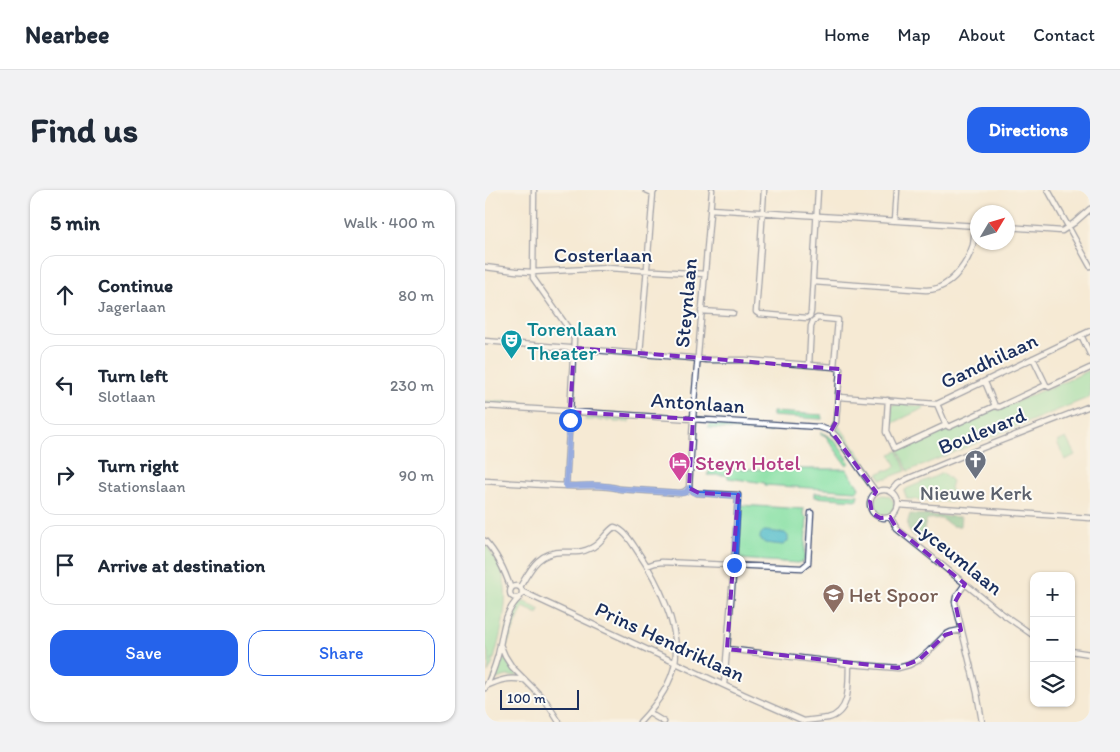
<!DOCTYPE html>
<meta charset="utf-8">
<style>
:root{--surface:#fff;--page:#f2f2f3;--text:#1f2937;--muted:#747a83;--line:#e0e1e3;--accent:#2563eb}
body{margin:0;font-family:Itim,sans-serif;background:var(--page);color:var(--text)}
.controls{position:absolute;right:15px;bottom:15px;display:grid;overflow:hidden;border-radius:10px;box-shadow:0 1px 4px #0004}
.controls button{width:45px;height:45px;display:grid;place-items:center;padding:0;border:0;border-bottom:1px solid var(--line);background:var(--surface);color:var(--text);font:25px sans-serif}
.compass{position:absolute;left:485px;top:15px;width:45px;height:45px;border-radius:50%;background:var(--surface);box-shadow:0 1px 4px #0004;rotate:52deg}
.scale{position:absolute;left:15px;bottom:12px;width:79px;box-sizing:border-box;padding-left:5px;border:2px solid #1b2f5e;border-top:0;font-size:14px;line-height:18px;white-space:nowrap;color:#1b2f5e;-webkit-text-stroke:4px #fdfcf7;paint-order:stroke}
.stop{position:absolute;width:15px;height:15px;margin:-11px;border:4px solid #2563eb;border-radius:50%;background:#fff}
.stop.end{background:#2563eb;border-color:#fff;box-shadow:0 1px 5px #0008}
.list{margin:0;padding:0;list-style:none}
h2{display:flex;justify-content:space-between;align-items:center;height:65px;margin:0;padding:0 20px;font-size:21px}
h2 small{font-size:16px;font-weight:400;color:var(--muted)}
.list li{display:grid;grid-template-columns:32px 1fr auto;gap:15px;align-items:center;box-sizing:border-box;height:80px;margin:0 10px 10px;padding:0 10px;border:1px solid var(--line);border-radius:15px}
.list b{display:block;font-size:19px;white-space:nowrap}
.list p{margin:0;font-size:16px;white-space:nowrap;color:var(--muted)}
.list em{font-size:16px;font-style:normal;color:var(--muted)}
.actions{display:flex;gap:10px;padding:15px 20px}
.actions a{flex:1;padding:11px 0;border:1px solid var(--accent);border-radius:15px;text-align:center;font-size:18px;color:var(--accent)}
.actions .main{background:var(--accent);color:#fff}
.icon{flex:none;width:28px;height:28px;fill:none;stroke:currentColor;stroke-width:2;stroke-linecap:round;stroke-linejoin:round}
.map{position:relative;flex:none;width:605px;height:532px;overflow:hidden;border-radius:15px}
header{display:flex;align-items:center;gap:30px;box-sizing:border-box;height:70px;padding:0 25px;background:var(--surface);border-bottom:1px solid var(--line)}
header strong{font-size:24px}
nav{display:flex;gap:28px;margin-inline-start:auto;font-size:18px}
.intro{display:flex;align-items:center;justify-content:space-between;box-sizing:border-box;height:120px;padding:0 30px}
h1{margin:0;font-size:35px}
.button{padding:12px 22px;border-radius:15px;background:var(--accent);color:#fff;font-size:18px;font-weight:700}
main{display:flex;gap:30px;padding:0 30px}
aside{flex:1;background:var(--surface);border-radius:15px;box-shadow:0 1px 4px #0004}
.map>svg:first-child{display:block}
.green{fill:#87dfa3;stroke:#518780}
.forest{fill:#6dbe89;stroke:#447674}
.water{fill:#4ab8c4;stroke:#327491}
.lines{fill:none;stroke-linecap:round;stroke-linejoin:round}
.street-casing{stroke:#3c4b70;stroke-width:7}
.street{stroke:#fff;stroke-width:4.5}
.route{stroke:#2563eb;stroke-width:6}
.marked{fill:none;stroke:#7b2cbf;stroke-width:4;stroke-dasharray:10 6;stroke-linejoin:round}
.labels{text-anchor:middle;stroke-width:4;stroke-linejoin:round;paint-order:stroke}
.street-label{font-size:21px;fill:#1b2f5e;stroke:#fdfcf7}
.culture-label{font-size:21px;fill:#0d838f;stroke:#fdfcf7;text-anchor:start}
.hotel-label{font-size:21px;fill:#b23c85;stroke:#fdfcf7;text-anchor:start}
.worship-label{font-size:21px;fill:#5b616d;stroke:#fdfcf7}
.education-label{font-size:21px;fill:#785e54;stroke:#fdfcf7;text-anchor:start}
</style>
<header>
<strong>Nearbee</strong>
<nav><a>Home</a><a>Map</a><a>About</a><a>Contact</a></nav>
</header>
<div class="intro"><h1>Find us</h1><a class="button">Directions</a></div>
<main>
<aside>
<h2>5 min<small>Walk · 400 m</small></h2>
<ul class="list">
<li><svg class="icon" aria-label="ahead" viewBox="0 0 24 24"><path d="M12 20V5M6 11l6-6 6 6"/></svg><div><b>Continue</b><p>Jagerlaan</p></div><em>80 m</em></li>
<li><svg class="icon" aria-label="left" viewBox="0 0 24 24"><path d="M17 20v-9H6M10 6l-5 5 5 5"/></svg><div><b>Turn left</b><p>Slotlaan</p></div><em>230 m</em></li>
<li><svg class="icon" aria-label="right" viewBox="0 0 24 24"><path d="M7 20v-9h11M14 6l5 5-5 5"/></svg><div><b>Turn right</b><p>Stationslaan</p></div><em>90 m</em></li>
<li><svg class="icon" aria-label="arrive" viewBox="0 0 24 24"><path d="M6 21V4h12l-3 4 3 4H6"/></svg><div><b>Arrive at destination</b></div></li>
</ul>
<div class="actions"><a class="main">Save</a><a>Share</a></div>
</aside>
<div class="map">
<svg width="605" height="532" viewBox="0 0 605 532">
<rect width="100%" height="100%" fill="#fdfcf7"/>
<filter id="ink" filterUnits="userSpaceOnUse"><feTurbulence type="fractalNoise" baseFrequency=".02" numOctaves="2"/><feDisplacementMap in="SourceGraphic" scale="10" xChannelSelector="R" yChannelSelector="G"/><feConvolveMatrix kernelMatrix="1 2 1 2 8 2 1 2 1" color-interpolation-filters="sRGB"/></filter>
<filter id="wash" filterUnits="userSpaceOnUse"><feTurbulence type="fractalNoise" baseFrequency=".0096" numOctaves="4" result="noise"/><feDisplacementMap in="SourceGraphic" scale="20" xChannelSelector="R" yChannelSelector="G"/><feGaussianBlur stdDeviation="1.12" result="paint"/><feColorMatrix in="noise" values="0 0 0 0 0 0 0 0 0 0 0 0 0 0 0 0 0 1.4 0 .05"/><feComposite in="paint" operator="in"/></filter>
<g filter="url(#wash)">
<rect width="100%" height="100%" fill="#f5ead4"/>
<path class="green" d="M605 180V207L423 281 414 260 459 238 462 240 509 218 514 220 562 198 564 199Z
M0 211 38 212 40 214 75 216V217L0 213Z
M409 214 438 216 439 218 406 234 407 215Z
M287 222 337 225V229L287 226Z
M101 226 145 228 144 232H138V230H135V232H129V230H127L126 231H121L120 229H118V231L112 230 111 229H110L109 230H100Z
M224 234 284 238 286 242 225 238 223 237Z
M355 237 392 289 389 291 351 240Z
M336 242 349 250 363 269 361 270 364 273 361 275 340 245H336Z
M581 248 590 265 580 270 572 252Z
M413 261 421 281 402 288 396 289 393 284 400 280H406L411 275 405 264Z
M226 279H361L373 296 374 299 371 301 280 295V293L243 288 242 285H222Z
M458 283 467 291 465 298 469 305 466 312 422 309 419 301 421 299Z
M329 303 373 305V310L329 307Z
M389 315a10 10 0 1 1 20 0a10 10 0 1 1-20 0Z
M255 315 319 319 318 324 322 328 319 370 316 372 312 373 254 369 252 368Z
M0 354C2 356 4 359 6 363 11 370 16 377 18 386 25 410 15 447 9 469H7V472L8 473 3 483 4 468 0 454Z
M36 412H40L55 420 53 424 38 417 21 457C18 442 26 428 33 415Z
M17 465 33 486H22L7 490Z"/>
<path class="forest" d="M425 324 476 327 475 336C464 338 464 332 456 329 452 328 447 329 443 329L441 331 438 343 430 347C421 340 421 335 425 324Z"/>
<path class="water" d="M280 341 300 343 303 346V351L298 355 280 353 275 349C275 345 276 342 280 341Z"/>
</g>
<g filter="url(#ink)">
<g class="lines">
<defs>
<path id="street" d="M49 0 48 88 86 142 89 149 81 296
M161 0 168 3
M279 0 276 48V54L271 122 274 124 322 128 325 126 326 122 333 0
M563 0 605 76
M225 19 492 36
M410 30 412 0
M522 37 577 41 589 33 605 19
M0 77 31 81 47 82 123 78 220 84
M328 92 441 100C445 100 450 99 453 98 470 91 483 72 488 55 489 49 489 42 490 35
M216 121 248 123
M596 145 605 164
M0 151 206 168 222 170H261L349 177 355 179 351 232 346 241
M155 164 168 3 170 0
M548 168 561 195
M324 175 326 136 328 131 332 128 353 130 349 177
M500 192 510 216
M354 207 452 214 605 141
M403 210 401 242 409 259 461 235 464 237 510 216 514 217 561 195 564 197 605 178
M452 214 461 235
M0 216 334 237 346 241 352 247 391 302
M0 291C28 293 57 295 85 296 102 297 119 294 135 299L194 303 199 302 204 298
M204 298 209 212 227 0
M204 298 206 300 211 303 253 305 249 375 239 495
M385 314a14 14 0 1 1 28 0a14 14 0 1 1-28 0Z
M406 302 413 294 422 289 487 262 605 216
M413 315 605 328
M405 327 412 339 515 422 549 446
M0 351C13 365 20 381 26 399
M162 376 170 373 177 372 317 378 323 373 326 323
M480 394 471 407 470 412 492 503 497 532
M25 402a6 6 0 1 1 12 0a6 6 0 1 1-12 0Z
M35 397C46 378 54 361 79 362 88 362 97 363 106 358 116 354 120 343 129 337 140 340 147 353 153 362 172 390 196 437 190 473 186 495 170 516 155 532
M38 402 260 505 319 531
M15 454 20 466 27 477 49 499 62 513 74 532
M242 459 364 474 413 478 424 475 434 470 444 461 460 445 466 442 476 440
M586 461 605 464
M1 496C15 490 23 487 38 490
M0 498C6 488 10 476 13 465 18 444 18 422 35 407
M164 523 179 532
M319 531C327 530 335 529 343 528 367 522 363 492 364 474"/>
</defs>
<use href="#street" class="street-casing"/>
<use href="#street" class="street"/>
</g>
</g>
<g class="lines" filter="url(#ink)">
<path class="route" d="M85 230 81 296C99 296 117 293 135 299L196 303 201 302 204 298 208 302 211 303 253 306 249 375"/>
</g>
<path d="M0 0H605V532H0ZM89 158 355 179 351 232 346 241 391 302 385 311 387 323 395 328 405 327 412 339 480 394 470 412 476 440 460 445 434 470 413 478 242 459 253 305 214 303 204 298 208 229 85 222Z" fill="#f5ead4" fill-opacity=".55" fill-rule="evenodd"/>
<path class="marked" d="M89 158 355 179 351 232 346 241 391 302 385 311 387 323 395 328 405 327 412 339 480 394 470 412 476 440 460 445 434 470 413 478 242 459 253 305 214 303 204 298 208 229 85 222Z"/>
<defs>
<symbol id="theatre-pin" viewBox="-11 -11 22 30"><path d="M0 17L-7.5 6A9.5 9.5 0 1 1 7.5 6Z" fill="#0f9aa8" stroke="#fdfcf7"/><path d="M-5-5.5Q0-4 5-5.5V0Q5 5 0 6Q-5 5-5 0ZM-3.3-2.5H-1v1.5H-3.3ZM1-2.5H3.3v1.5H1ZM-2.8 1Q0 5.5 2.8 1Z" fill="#fff"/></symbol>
<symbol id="church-pin" viewBox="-11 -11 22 30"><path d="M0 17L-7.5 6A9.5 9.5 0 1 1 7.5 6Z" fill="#6b7280" stroke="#fdfcf7"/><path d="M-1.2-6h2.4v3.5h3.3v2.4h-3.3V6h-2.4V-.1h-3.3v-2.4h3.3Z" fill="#fff"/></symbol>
<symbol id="hotel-pin" viewBox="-11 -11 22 30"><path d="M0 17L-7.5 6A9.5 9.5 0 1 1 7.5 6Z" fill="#d1479c" stroke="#fdfcf7"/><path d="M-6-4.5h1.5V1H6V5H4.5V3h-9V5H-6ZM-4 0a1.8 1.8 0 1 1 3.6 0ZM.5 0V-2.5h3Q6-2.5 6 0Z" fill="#fff"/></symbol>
<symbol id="school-pin" viewBox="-11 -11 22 30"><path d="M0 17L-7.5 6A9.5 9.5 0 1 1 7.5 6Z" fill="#8d6e63" stroke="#fdfcf7"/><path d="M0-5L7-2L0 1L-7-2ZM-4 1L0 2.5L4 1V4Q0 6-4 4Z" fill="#fff"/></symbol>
</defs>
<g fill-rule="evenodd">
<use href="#theatre-pin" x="14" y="138" width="25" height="34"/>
<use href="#church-pin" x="478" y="258" width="25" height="34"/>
<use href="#hotel-pin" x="182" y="260" width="25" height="34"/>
<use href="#school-pin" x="336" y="392" width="25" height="34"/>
</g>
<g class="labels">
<g class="street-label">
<text x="118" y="72">Costerlaan</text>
<text transform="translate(201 113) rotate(-85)" y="7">Steynlaan</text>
<text transform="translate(504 171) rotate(-25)" y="7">Gandhilaan</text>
<text transform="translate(213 213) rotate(4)" y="7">Antonlaan</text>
<text transform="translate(497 241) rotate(-22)" y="7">Boulevard</text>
<text transform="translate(473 367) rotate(39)" y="7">Lyceumlaan</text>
<text transform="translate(185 452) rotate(25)" y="7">Prins Hendriklaan</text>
</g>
<g class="culture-label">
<text x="42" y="146">Torenlaan<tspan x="42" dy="24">Theater</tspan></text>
</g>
<g class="hotel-label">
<text x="210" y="280">Steyn Hotel</text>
</g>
<g class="worship-label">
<text x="491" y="310">Nieuwe Kerk</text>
</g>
<g class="education-label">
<text x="364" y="412">Het Spoor</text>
</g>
</g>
</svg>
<div class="controls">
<button>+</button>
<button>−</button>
<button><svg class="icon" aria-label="layers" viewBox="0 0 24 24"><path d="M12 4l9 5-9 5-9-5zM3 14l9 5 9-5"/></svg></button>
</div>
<svg class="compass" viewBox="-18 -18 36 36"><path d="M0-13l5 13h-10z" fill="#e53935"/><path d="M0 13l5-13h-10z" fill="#747a83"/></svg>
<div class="scale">100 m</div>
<div class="stop" style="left:85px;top:230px"></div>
<div class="stop end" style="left:249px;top:375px"></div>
</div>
</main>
